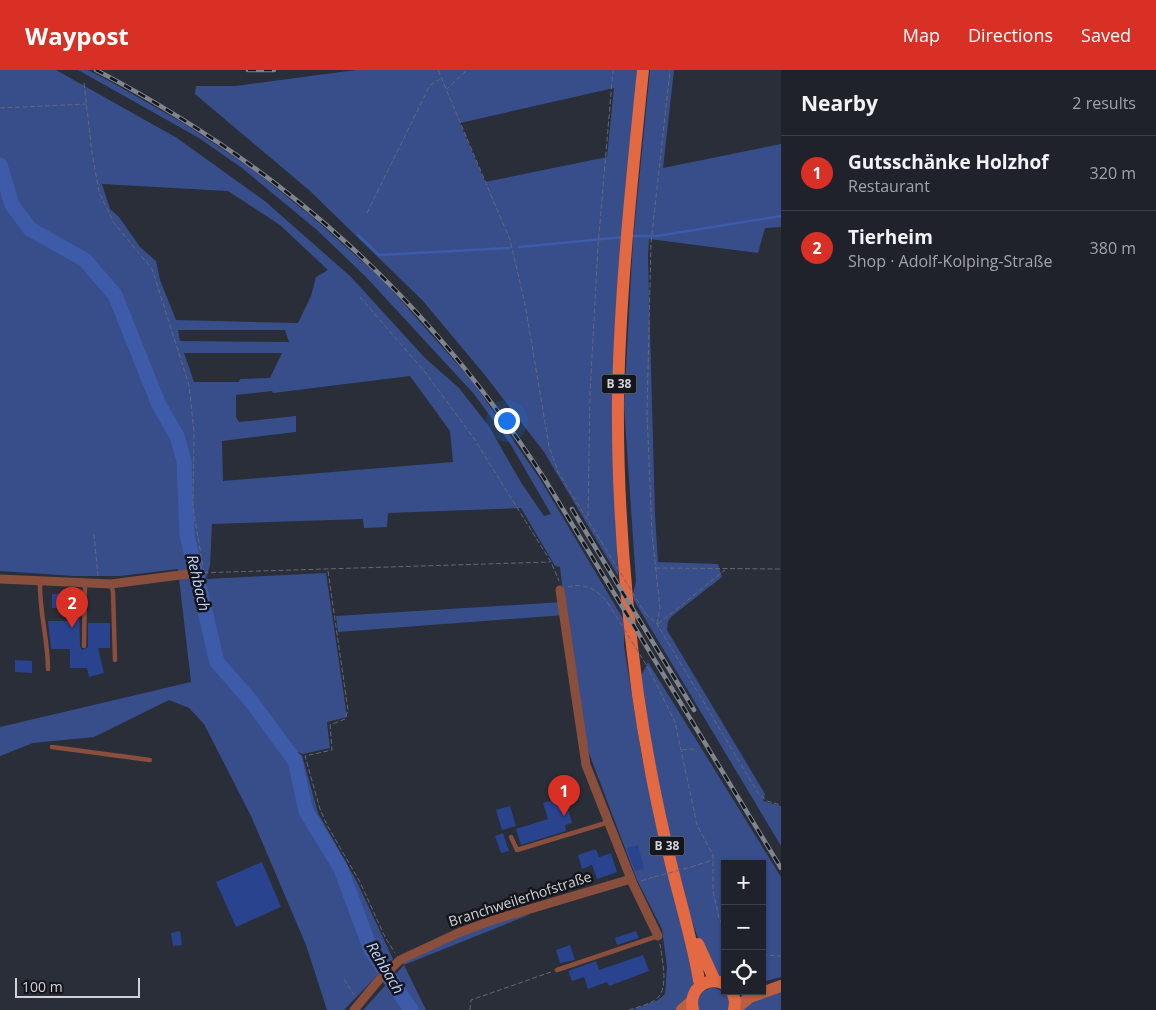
<!DOCTYPE html>
<meta charset="utf-8">
<style>
:root{--surface:#1f222a;--page:#272a32;--text:#f1f3f6;--muted:#a1a4a8;--line:#3c3f47;--accent:#d93025}
body{margin:0;font-family:"Open Sans",sans-serif;background:var(--page);color:var(--text)}
.controls{position:absolute;right:15px;bottom:15px;display:grid;overflow:hidden;border-radius:0px;box-shadow:0 1px 4px #0004}
.controls button{width:45px;height:45px;display:grid;place-items:center;padding:0;border:0;border-bottom:1px solid var(--line);background:var(--surface);color:var(--text);font:25px sans-serif}
.scale{position:absolute;left:15px;bottom:12px;width:125px;box-sizing:border-box;padding-left:5px;border:2px solid #d0d3da;border-top:0;font-size:14px;line-height:18px;white-space:nowrap;color:#d0d3da;-webkit-text-stroke:4px #14161b;paint-order:stroke}
.you{position:absolute;left:506px;top:350px;width:18px;height:18px;margin:-12px;border:4px solid #fff;border-radius:50%;background:#1a73e8;box-shadow:0 0 0 8px #1a73e833}
.badge{display:grid;place-items:center;width:32px;height:32px;border-radius:50%;background:var(--accent);color:#fff;font-size:16px;font-weight:700}
.pin{position:absolute;translate:-50% -41px;filter:drop-shadow(0 1px 2px #0008)}
.pin::after{content:'';position:absolute;top:26px;width:18px;height:15px;background:inherit;clip-path:polygon(0 0,100% 0,50% 100%)}
.list{margin:0;padding:0;list-style:none}
h2{display:flex;justify-content:space-between;align-items:center;height:65px;margin:0;padding:0 20px;font-size:21px}
h2 small{font-size:16px;font-weight:400;color:var(--muted)}
.list li{display:grid;grid-template-columns:32px 1fr auto;gap:15px;align-items:center;box-sizing:border-box;height:75px;padding:0 20px;border-top:1px solid var(--line)}
.list b{display:block;font-size:19px;white-space:nowrap}
.list p{margin:0;font-size:16px;white-space:nowrap;color:var(--muted)}
.list em{font-size:16px;font-style:normal;color:var(--muted)}
.icon{flex:none;width:28px;height:28px;fill:none;stroke:currentColor;stroke-width:2;stroke-linecap:round;stroke-linejoin:round}
.map{position:relative;flex:none;width:781px;height:940px;overflow:hidden}
header{display:flex;align-items:center;gap:30px;box-sizing:border-box;height:70px;padding:0 25px;background:var(--accent);color:#fff}
header strong{font-size:24px}
nav{display:flex;gap:28px;margin-inline-start:auto;font-size:18px}
main{display:flex}
aside{flex:1;background:var(--surface)}
.map>svg:first-child{display:block}
.green{fill:#374e8b;fill-rule:evenodd}
.lines{fill:none;stroke-linecap:round;stroke-linejoin:round}
.stream{stroke:#3e5ba9;stroke-width:2.5}
.river{stroke:#3e5ba9;stroke-width:15}
.building{fill:#29438e}
.path{stroke:#646871;stroke-width:1;stroke-dasharray:5 2.5;stroke-linecap:butt}
.lane{stroke:#8a4f3c;stroke-width:4.5}
.street{stroke:#8a4f3c;stroke-width:9}
.secondary{stroke:#bc5e41;stroke-width:12}
.primary{stroke:#e36943;stroke-width:12}
.rail-casing{stroke:#80848c;stroke-width:4.5}
.rail{stroke:#14161b;stroke-width:2.5;stroke-dasharray:8;stroke-linecap:butt}
.path-bridge{stroke:#646871;stroke-width:1;stroke-dasharray:5 2.5;stroke-linecap:butt}
.labels{text-anchor:middle;stroke-width:5;stroke-linejoin:round;paint-order:stroke}
.shield{fill:#14161b;stroke:#989aa1;stroke-width:1}
.shield-label{font-size:12px;font-weight:bold;fill:#d0d3da}
.street-label{font-size:14px;fill:#d0d3da;stroke:#14161b}
.water-label{font-size:15px;font-style:italic;fill:#c0d3ff;stroke:#14161b}
</style>
<header>
<strong>Waypost</strong>
<nav><a>Map</a><a>Directions</a><a>Saved</a></nav>
</header>
<main>
<div class="map">
<svg width="781" height="940" viewBox="0 0 781 940">
<rect width="100%" height="100%" fill="#292e38"/>
<path class="green" d="M0 0H56L177 68 266 132 351 207 425 288 459 318 488 355 522 414 544 446 551 444 511 375 474 324 366 207 317 160 242 98 199 68 78 0H88L113 13 183 53 251 98 310 145 383 210 473 312 540 409 625 552 624 576 642 688 694 911 687 930 677 940H632L658 930 665 924 667 897 662 859 637 810 587 678 565 545 338 562 336 546 564 532 560 497 555 496 521 438 388 443 387 457 364 458 363 449 212 454 210 495 206 509 326 503 347 647 327 652 330 678 303 684 295 681 302 685 318 743 357 812 393 889 344 940H327L306 875 251 746 204 654 189 638 169 630 94 667 33 673 0 686V657L191 612 178 499 120 506H74L0 501ZM102 114 228 121 280 155 328 200 316 207 311 226 298 253 176 250 160 210 156 191 140 177 119 147 110 139ZM178 260H285L289 272 180 271ZM184 283H282L270 308 240 309 239 312H194ZM410 306 450 361 453 392 223 411 222 371 296 362V346L239 352 236 347V325L272 321 273 323Z
M356 0H637L614 326 618 506 544 382 484 304 423 231 310 121 195 24 196 16H236ZM614 18 607 87 485 112 460 53Z
M650 0H674L663 98 781 74V157L765 158 758 183 649 169 648 188 655 445 658 492 718 494 722 507 672 546 668 551 667 560 765 724 763 731 781 736V776L632 527 636 512 624 335 633 171Z
M648 592 781 807V907L762 912V794H725V910C684 888 651 668 642 617V604Z
M531 844 404 895 426 940H363L404 895 400 886 462 857Z
M712 917 725 922 729 930 728 940H698C697 927 699 922 712 917Z
M781 921V940H739L740 938Z"/>
<g class="lines">
<path class="stream" d="M358 165 379 185 510 178
M632 166H657L781 146
M519 177 624 167"/>
<path class="river" d="M0 95 12 135 30 159 85 190 115 225 159 335 177 366 184 391 187 465 217 592 251 631 295 691 306 741 340 797 371 880 411 940"/>
</g>
<path class="building" d="M52 524H64V538H52Z
M79 537 80 576 82 580 88 577V553H110V578H98L104 603 89 607 87 598H70V579H51L48 551H71V538Z
M15 590 32 591V603L15 602Z
M559 728 561 736 567 735 572 753 565 755 566 761 521 775 516 759 548 749 543 733Z
M510 736 516 756 502 760 496 740Z
M503 763 509 781 501 783 495 766Z
M638 775 644 799 635 801 627 778Z
M596 779 599 787 611 783 617 802 597 809 592 795 582 799 578 785Z
M262 792 281 837 236 857 216 812Z
M180 861 182 875 173 876 171 863Z
M636 861 639 868 617 875 615 868Z
M570 875 575 890 560 893 556 880Z
M643 885 649 901 609 916 607 912 588 919 584 907 572 911 568 901 596 891 599 900Z"/>
<g class="lines">
<path class="path" d="M438 0 510 170 525 234 549 376 558 402 601 471
M84 13 92 83 99 122 114 153 152 199 189 315 194 362 193 438 204 503
M446 20 467 0
M0 38 86 34
M367 143 430 15 440 9
M360 227 425 302 473 367 551 492 559 511
M588 446 590 324 598 176 613 0
M94 464 98 506
M655 498 781 499
M328 501 348 640 345 649 330 655 332 680 305 686 320 739 327 755 360 812 385 867 395 883
M196 503 550 492
M568 517C585 512 598 520 608 533
M645 543 657 554 758 723 767 731 781 735
M657 554 660 538 652 464 647 342 651 173 670 0
M658 554 725 500
M650 601 675 652 697 755 713 785V821L719 848 725 860
M682 680 692 679 697 682
M691 797 713 790
M641 811 654 807
M762 885 781 886
M344 909 354 925
M470 940 471 930 551 902
M629 940C637 937 648 935 655 930 670 920 662 890 660 874"/>
<path class="lane" d="M40 511C39 541 48 569 48 599
M111 514 113 522 115 590
M84 576 85 514
M52 677 150 690
M511 767 517 780 609 752
M557 900 658 866"/>
<path class="street" d="M0 509 111 514 188 504
M560 520 586 695 633 814 658 866
M354 940 378 911 400 890 458 863 493 850 631 809"/>
<path class="secondary" d="M735 939 750 927 781 916
M682 940 692 931"/>
<path class="primary" d="M643 0C632 109 620 219 618 329 617 428 625 527 638 625 646 679 656 732 669 785 679 829 693 871 700 916
M698 874 715 911
M732 921 735 931 734 940
M693 940C688 920 706 905 725 914"/>
<defs>
<path id="rail" d="M96 0C287 100 427 228 544 408L781 798
M248 0H274
M572 439 694 640"/>
</defs>
<use href="#rail" class="rail-casing"/>
<use href="#rail" class="rail"/>
<path class="path-bridge" d="M601 471 645 543
M608 533 650 601
M654 807 691 797"/>
</g>
<g class="labels">
<g class="shield">
<rect x="601.5" y="304.5" width="35" height="19" rx="4"/>
<rect x="649.5" y="766.5" width="35" height="19" rx="4"/>
</g>
<g class="shield-label">
<text x="619" y="318">B 38</text>
<text x="667" y="780">B 38</text>
</g>
<g class="street-label">
<text transform="translate(520 829) rotate(-18)" y="5">Branchweilerhofstraße</text>
</g>
<g class="water-label">
<text transform="translate(198 513) rotate(77)" y="5">Rehbach</text>
<text transform="translate(385 898) rotate(59)" y="5">Rehbach</text>
</g>
</g>
</svg>
<div class="controls">
<button>+</button>
<button>−</button>
<button><svg class="icon" aria-label="locate" viewBox="0 0 24 24"><circle cx="12" cy="12" r="6"/><path d="M12 2v4M12 18v4M2 12h4M18 12h4"/></svg></button>
</div>
<div class="scale">100 m</div>
<div class="you"></div>
<div class="pin badge" style="left:564px;top:746px">1</div>
<div class="pin badge" style="left:72px;top:558px">2</div>
</div>
<aside>
<h2>Nearby<small>2 results</small></h2>
<ul class="list">
<li><span class="badge">1</span><div><b>Gutsschänke Holzhof</b><p>Restaurant</p></div><em>320 m</em></li>
<li><span class="badge">2</span><div><b>Tierheim</b><p>Shop · Adolf-Kolping-Straße</p></div><em>380 m</em></li>
</ul>
</aside>
</main>
